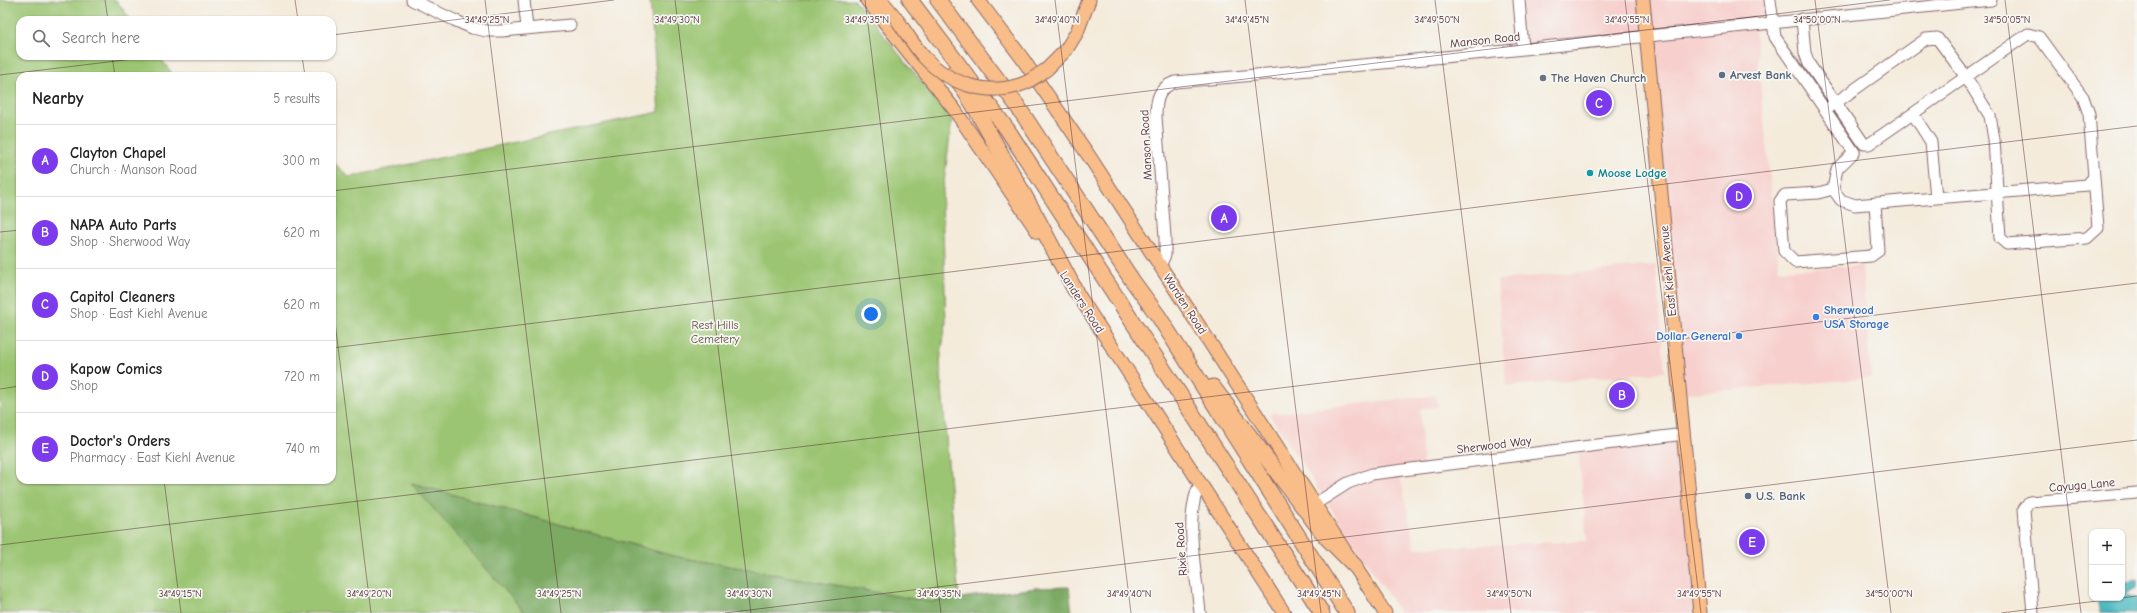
<!DOCTYPE html>
<meta charset="utf-8">
<style>
:root{--surface:#fff;--page:#f2f2f2;--text:#222;--muted:#767676;--line:#e0e0e0;--accent:#7c3aed}
body{margin:0;font-family:"Comic Neue",sans-serif;background:var(--page);color:var(--text)}
.controls{position:absolute;right:12px;bottom:12px;display:grid;overflow:hidden;border-radius:8px;box-shadow:0 1px 3px #0004}
.controls button{width:36px;height:36px;display:grid;place-items:center;padding:0;border:0;border-bottom:1px solid var(--line);background:var(--surface);color:var(--text);font:20px sans-serif}
.you{position:absolute;left:871px;top:314px;width:14px;height:14px;margin:-10px;border:3px solid #fff;border-radius:50%;background:#1a73e8;box-shadow:0 0 0 6px #1a73e833}
.badge{display:grid;place-items:center;width:26px;height:26px;border-radius:50%;background:var(--accent);color:#fff;font-size:13px;font-weight:700}
.pin{position:absolute;translate:-50% -50%;border:2px solid #fff;box-shadow:0 1px 4px #0006}
.list{margin:0;padding:0;list-style:none}
h2{display:flex;justify-content:space-between;align-items:center;height:52px;margin:0;padding:0 16px;font-size:17px}
h2 small{font-size:13px;font-weight:400;color:var(--muted)}
.list li{display:grid;grid-template-columns:26px 1fr auto;gap:12px;align-items:center;box-sizing:border-box;height:72px;padding:0 16px;border-top:1px solid var(--line)}
.list b{display:block;font-size:15px;white-space:nowrap}
.list p{margin:0;font-size:13px;white-space:nowrap;color:var(--muted)}
.list em{font-size:13px;font-style:normal;color:var(--muted)}
.icon{flex:none;width:22px;height:22px;fill:none;stroke:currentColor;stroke-width:2;stroke-linecap:round;stroke-linejoin:round}
.map{position:relative;flex:none;width:2137px;height:613px;overflow:hidden}
.search{position:absolute;background:var(--surface);box-shadow:0 1px 3px #0004;left:16px;top:16px;width:320px;height:44px;display:flex;align-items:center;gap:10px;box-sizing:border-box;padding:0 14px;border-radius:12px;color:var(--muted);font-size:15px}
.panel{position:absolute;background:var(--surface);box-shadow:0 1px 3px #0004;left:16px;top:72px;width:320px;height:412px;border-radius:12px}
.map>svg:first-child{display:block}
.built{fill:#f7d0cd}
.green{fill:#9bc572;stroke:#72724e}
.forest{fill:#7caa64;stroke:#636448}
.water{fill:#4ab9c0;stroke:#4a6c76}
.lines{fill:none;stroke-linecap:round;stroke-linejoin:round}
.minor-casing{stroke:#866669;stroke-width:13}
.major-casing{stroke:#866669;stroke-width:15}
.highway-casing{stroke:#866669;stroke-width:17}
.minor{stroke:#fff;stroke-width:11}
.major{stroke:#f8bd88;stroke-width:13}
.highway{stroke:#f8bd88;stroke-width:15}
.major-bridge-casing{stroke:#866669;stroke-width:15;stroke-linecap:butt}
.major-bridge{stroke:#f8bd88;stroke-width:13}
.ticks{fill:none;stroke:#4a1f2b;stroke-width:1;stroke-opacity:0.45}
.service-dot{fill:#5c6f8a;stroke:#f6f6f2;stroke-width:1.5}
.worship-dot{fill:#6b7280;stroke:#f6f6f2;stroke-width:1.5}
.culture-dot{fill:#0f9aa8;stroke:#f6f6f2;stroke-width:1.5}
.shop-dot{fill:#3f7fe0;stroke:#f6f6f2;stroke-width:1.5}
.labels{text-anchor:middle;stroke-width:3.5;stroke-linejoin:round;paint-order:stroke}
.street-label{font-size:12px;fill:#4a1f2b;stroke:#f6f6f2}
.service-label{font-size:12px;font-weight:bold;fill:#4e5e75;stroke:#f6f6f2;text-anchor:start}
.worship-label{font-size:12px;font-weight:bold;fill:#5b616d;stroke:#f6f6f2;text-anchor:start}
.culture-label{font-size:12px;font-weight:bold;fill:#0d838f;stroke:#f6f6f2;text-anchor:start}
.shop-label{font-size:12px;font-weight:bold;fill:#366cbe;stroke:#f6f6f2;text-anchor:start}
.park-label{font-size:12px;fill:#625140;stroke:#f6f6f2}
.ticks-label{font-size:10px;text-anchor:middle;fill:#4a1f2b;stroke:#f6f6f2;stroke-width:3.5;stroke-linejoin:round;paint-order:stroke}
</style>
<div class="map">
<svg width="2137" height="613" viewBox="0 0 2137 613">
<rect width="100%" height="100%" fill="#f6f6f2"/>
<filter id="ink" filterUnits="userSpaceOnUse"><feTurbulence type="fractalNoise" baseFrequency=".025" numOctaves="2"/><feDisplacementMap in="SourceGraphic" scale="8" xChannelSelector="R" yChannelSelector="G"/><feConvolveMatrix kernelMatrix="1 2 1 2 8 2 1 2 1" color-interpolation-filters="sRGB"/></filter>
<filter id="wash" filterUnits="userSpaceOnUse"><feTurbulence type="fractalNoise" baseFrequency=".012" numOctaves="4" result="noise"/><feDisplacementMap in="SourceGraphic" scale="16" xChannelSelector="R" yChannelSelector="G"/><feGaussianBlur stdDeviation="0.9" result="paint"/><feColorMatrix in="noise" values="0 0 0 0 0 0 0 0 0 0 0 0 0 0 0 0 0 1.4 0 .05"/><feComposite in="paint" operator="in"/></filter>
<g filter="url(#wash)">
<rect width="100%" height="100%" fill="#f4ebdb"/>
<path class="built" d="M1518 0H1770L1767 29 1755 31 1779 270 1862 266 1871 378 1680 394 1646 35 1523 49Z
M1656 265 1665 372 1506 386 1497 280Z
M1436 395 1438 407 1420 409 1423 467 1399 470 1415 548 1587 541 1578 447 1683 430 1699 613H1400L1269 414Z"/>
<path class="green" d="M0 0H116L131 20H20V56H159L174 76H20V480H332V161L349 177 659 112 650 0H855L952 119 942 198 946 322 940 362 959 599 930 602 673 556 412 483 525 613H0Z"/>
<path class="forest" d="M411 483 673 556 930 602 1035 588 1069 587 1072 613H525Z"/>
<path class="water" d="M2137 580V588L2125 593 2137 599V613L2101 612 2097 598H2122V583Z"/>
</g>
<g filter="url(#ink)">
<g class="lines">
<defs>
<path id="minor" d="M412 0 454 20 472 28 487 31H502L570 25
M524 0 527 28
M1519 0 1523 49
M1770 0 1775 37 1854 152 1837 169 1833 189 1841 200 1855 205 2087 185 2094 177 2089 114 2083 97 2039 37 2028 34 1869 144H1864L1809 64 1805 53 1802 19
M1831 106 1926 39 1937 38 1966 77 1990 116 1994 139 2000 238 2007 244 2087 238 2098 228 2094 177
M1913 114 1931 142 1936 198
M1833 189 1818 193 1785 195 1780 201 1784 251 1795 262 1871 256 1878 251 1875 203
M1160 266 1165 255V237L1156 117C1156 100 1158 88 1175 82 1448 59 1719 28 1991 0
M1200 484C1183 516 1197 577 1200 613
M1315 504 1348 483 1372 474 1684 434
M2033 613 2024 509 2029 502 2137 493"/>
<path id="major" d="M867 0 954 109 1038 232
M881 0 895 17
M978 0 1022 58 1091 159 1385 613
M1643 0 1700 613
M1046 70 1066 50 1077 32 1089 0
M1070 282 1284 613"/>
<path id="highway" d="M910 0 1007 129 1322 613
M938 0 1016 104 1132 280 1159 317 1347 613
M953 73 973 104 1037 218 1075 290
M1213 387 1325 536 1355 566"/>
</defs>
<use href="#minor" class="minor-casing"/>
<use href="#major" class="major-casing"/>
<use href="#highway" class="highway-casing"/>
<use href="#minor" class="minor"/>
<use href="#major" class="major"/>
<use href="#highway" class="highway"/>
<defs>
<path id="major-bridge" d="M895 17C905 30 913 45 924 57 949 84 989 98 1025 83 1032 80 1039 74 1046 70"/>
</defs>
<use href="#major-bridge" class="major-bridge-casing"/>
<use href="#major-bridge" class="major-bridge"/>
</g>
</g>
<path class="ticks" d="M105 0 108 20M295 0 298 20M485 0 561 613M675 0 751 613M865 0 941 613M1055 0 1131 613M1245 0 1321 613M1435 0 1511 613M1625 0 1701 613M1815 0 1891 613M2005 0 2081 613M332 35 614 0M112 56 115 76M302 56 305 76M0 75 158 56M332 191 1890 0M0 232 20 230M332 298 371 613M332 348 2137 126M0 389 20 386M164 480 181 613M0 545 2137 283M725 613 2137 440M2001 613 2137 596"/>
<g class="service-dot">
<circle cx="1722" cy="75" r="4"/>
<circle cx="1748" cy="496" r="4"/>
</g>
<circle class="worship-dot" cx="1543" cy="78" r="4"/>
<circle class="culture-dot" cx="1590" cy="173" r="4"/>
<g class="shop-dot">
<circle cx="1816" cy="317" r="4"/>
<circle cx="1739" cy="336" r="4"/>
</g>
<g class="labels">
<g class="street-label">
<text transform="translate(1485 40) rotate(-6)" y="4">Manson Road</text>
<text transform="translate(1146 145) rotate(-93)" y="4">Manson Road</text>
<text transform="translate(1668 271) rotate(-95)" y="4">East Kiehl Avenue</text>
<text transform="translate(1082 302) rotate(57)" y="4">Landers Road</text>
<text transform="translate(1185 304) rotate(57)" y="4">Warden Road</text>
<text transform="translate(1494 445) rotate(-7)" y="4">Sherwood Way</text>
<text transform="translate(2082 485) rotate(-5)" y="4">Cayuga Lane</text>
<text transform="translate(1181 549) rotate(-94)" y="4">Rixie Road</text>
</g>
<g class="service-label">
<text x="1730" y="79">Arvest Bank</text>
<text x="1756" y="500">U.S. Bank</text>
</g>
<g class="worship-label">
<text x="1551" y="82">The Haven Church</text>
</g>
<g class="culture-label">
<text x="1598" y="177">Moose Lodge</text>
</g>
<g class="shop-label">
<text x="1824" y="314">Sherwood<tspan x="1824" dy="14">USA Storage</tspan></text>
<text x="1731" y="340" text-anchor="end">Dollar General</text>
</g>
<g class="park-label">
<text x="715" y="329">Rest Hills<tspan x="715" dy="14">Cemetery</tspan></text>
</g>
</g>
<g class="ticks-label">
<text x="487" y="23">34°49'25"N</text>
<text x="677" y="23">34°49'30"N</text>
<text x="867" y="23">34°49'35"N</text>
<text x="1057" y="23">34°49'40"N</text>
<text x="1247" y="23">34°49'45"N</text>
<text x="1437" y="23">34°49'50"N</text>
<text x="1627" y="23">34°49'55"N</text>
<text x="1817" y="23">34°50'00"N</text>
<text x="2007" y="23">34°50'05"N</text>
<text x="180" y="597">34°49'15"N</text>
<text x="369" y="597">34°49'20"N</text>
<text x="559" y="597">34°49'25"N</text>
<text x="749" y="597">34°49'30"N</text>
<text x="939" y="597">34°49'35"N</text>
<text x="1129" y="597">34°49'40"N</text>
<text x="1319" y="597">34°49'45"N</text>
<text x="1509" y="597">34°49'50"N</text>
<text x="1699" y="597">34°49'55"N</text>
<text x="1889" y="597">34°50'00"N</text>
</g>
</svg>
<div class="controls">
<button>+</button>
<button>−</button>
</div>
<div class="you"></div>
<div class="pin badge" style="left:1224px;top:218px">A</div>
<div class="pin badge" style="left:1622px;top:395px">B</div>
<div class="pin badge" style="left:1599px;top:103px">C</div>
<div class="pin badge" style="left:1739px;top:196px">D</div>
<div class="pin badge" style="left:1752px;top:542px">E</div>
<div class="search"><svg class="icon" aria-label="search" viewBox="0 0 24 24"><circle cx="10" cy="10" r="6"/><path d="M15 15l6 6"/></svg>Search here</div>
<section class="panel">
<h2>Nearby<small>5 results</small></h2>
<ul class="list">
<li><span class="badge">A</span><div><b>Clayton Chapel</b><p>Church · Manson Road</p></div><em>300 m</em></li>
<li><span class="badge">B</span><div><b>NAPA Auto Parts</b><p>Shop · Sherwood Way</p></div><em>620 m</em></li>
<li><span class="badge">C</span><div><b>Capitol Cleaners</b><p>Shop · East Kiehl Avenue</p></div><em>620 m</em></li>
<li><span class="badge">D</span><div><b>Kapow Comics</b><p>Shop</p></div><em>720 m</em></li>
<li><span class="badge">E</span><div><b>Doctor's Orders</b><p>Pharmacy · East Kiehl Avenue</p></div><em>740 m</em></li>
</ul>
</section>
</div>
